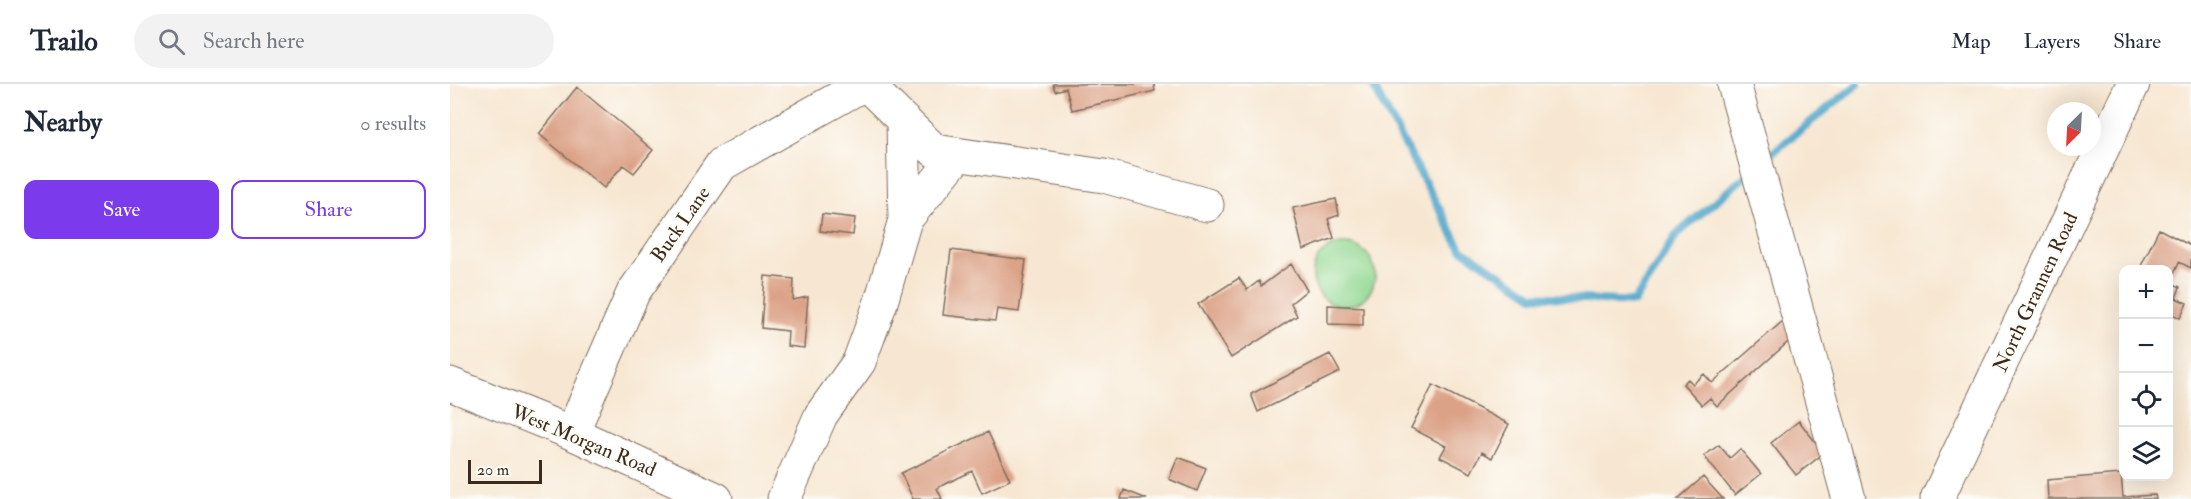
<!DOCTYPE html>
<meta charset="utf-8">
<style>
:root{--surface:#fff;--page:#f2f2f3;--text:#1f2937;--muted:#747a83;--line:#e0e1e3;--accent:#7c3aed}
body{margin:0;font-family:"IM FELL Double Pica",serif;background:var(--page);color:var(--text)}
.controls{position:absolute;right:18px;bottom:18px;display:grid;overflow:hidden;border-radius:12px;box-shadow:0 6px 24px #0002}
.controls button{width:54px;height:54px;display:grid;place-items:center;padding:0;border:0;border-bottom:2px solid var(--line);background:var(--surface);color:var(--text);font:30px sans-serif}
.compass{position:absolute;left:1597px;top:18px;width:54px;height:54px;border-radius:50%;background:var(--surface);box-shadow:0 6px 24px #0002;rotate:204deg}
.scale{position:absolute;left:18px;bottom:15px;width:74px;box-sizing:border-box;padding-left:6px;border:3px solid #3b2a1e;border-top:0;font-size:16px;line-height:21px;white-space:nowrap;color:#3b2a1e;-webkit-text-stroke:4px #fdfcf7;paint-order:stroke}
.list{margin:0;padding:0;list-style:none}
h2{display:flex;justify-content:space-between;align-items:center;height:78px;margin:0;padding:0 24px;font-size:26px}
h2 small{font-size:20px;font-weight:400;color:var(--muted)}
.actions{display:flex;gap:12px;padding:18px 24px}
.actions a{flex:1;padding:14px 0;border:2px solid var(--accent);border-radius:12px;text-align:center;font-size:21px;color:var(--accent)}
.actions .main{background:var(--accent);color:#fff}
.icon{flex:none;width:33px;height:33px;fill:none;stroke:currentColor;stroke-width:2;stroke-linecap:round;stroke-linejoin:round}
.map{position:relative;flex:none;width:1741px;height:415px;overflow:hidden}
header{display:flex;align-items:center;gap:36px;box-sizing:border-box;height:84px;padding:0 30px;background:var(--surface);border-bottom:2px solid var(--line)}
header strong{font-size:28px}
nav{display:flex;gap:33px;margin-inline-start:auto;font-size:21px}
.search{width:420px;height:54px;background:var(--page);display:flex;align-items:center;gap:15px;box-sizing:border-box;padding:0 21px;border-radius:33px;color:var(--muted);font-size:22px}
main{display:flex}
aside{flex:1;background:var(--surface)}
.map>svg:first-child{display:block}
.green{fill:#91d892;stroke:#668158;stroke-width:1.5}
.lines{fill:none;stroke-linecap:round;stroke-linejoin:round}
.stream{stroke:#4ca4c9;stroke-width:8}
.building{fill:#dca287}
.minor-casing{stroke:#7d6c5d;stroke-width:35}
.minor{stroke:#fff;stroke-width:33}
.labels{text-anchor:middle;stroke-width:5;stroke-linejoin:round;paint-order:stroke}
.street-label{font-size:20px;fill:#3b2a1e;stroke:#fdfcf7}
</style>
<header>
<strong>Trailo</strong>
<div class="search"><svg class="icon" aria-label="search" viewBox="0 0 24 24"><circle cx="10" cy="10" r="6"/><path d="M15 15l6 6"/></svg>Search here</div>
<nav><a>Map</a><a>Layers</a><a>Share</a></nav>
</header>
<main>
<aside>
<h2>Nearby<small>0 results</small></h2>
<ul class="list">
</ul>
<div class="actions"><a class="main">Save</a><a>Share</a></div>
</aside>
<div class="map">
<svg width="1741" height="415" viewBox="0 0 1741 415">
<rect width="100%" height="100%" fill="#fdfcf7"/>
<filter id="ink" filterUnits="userSpaceOnUse"><feTurbulence type="fractalNoise" baseFrequency=".0167" numOctaves="2"/><feDisplacementMap in="SourceGraphic" scale="12" xChannelSelector="R" yChannelSelector="G"/><feConvolveMatrix kernelMatrix="1 2 1 2 8 2 1 2 1" color-interpolation-filters="sRGB"/></filter>
<filter id="wash" filterUnits="userSpaceOnUse"><feTurbulence type="fractalNoise" baseFrequency=".008" numOctaves="4" result="noise"/><feDisplacementMap in="SourceGraphic" scale="24" xChannelSelector="R" yChannelSelector="G"/><feGaussianBlur stdDeviation="1.35" result="paint"/><feColorMatrix in="noise" values="0 0 0 0 0 0 0 0 0 0 0 0 0 0 0 0 0 1.4 0 .05"/><feComposite in="paint" operator="in"/></filter>
<g filter="url(#wash)">
<rect width="100%" height="100%" fill="#f7e7d2"/>
<path class="green" d="M863 191a31 31 0 1 1 62 0a31 31 0 1 1-62 0Z"/>
<g class="lines">
<path class="stream" d="M922 0 1011 165 1083 212 1184 218 1227 150 1300 88
M1313 76 1408 0"/>
</g>
<g id="blocks">
<path class="building" d="M603 0H704L705 7 622 26 616 4 605 7Z
M127 3 203 66 184 89 173 81 154 104 89 50Z
M886 115 889 131 878 135 884 154 853 166 843 124Z
M372 130 405 134 403 151 370 147Z
M1709 145 1741 162V184L1729 178 1720 198 1730 203 1726 214 1737 219 1730 234 1718 228V186H1689Z
M501 166 576 176 569 228 547 225 545 237 493 231Z
M841 180 857 206 841 219 847 232 781 274 748 220 789 194 797 206 809 197 811 202Z
M315 192 344 195 343 216 358 213 354 264 337 262 338 247 311 244Z
M878 221 913 223V241L878 240Z
M1334 236 1347 250 1267 322 1260 314 1252 321 1233 300 1238 295 1243 300 1254 290 1262 299Z
M880 270 890 288 808 328 801 310Z
M983 301 1059 340 1042 374 1032 368 1021 389 990 373 996 362 961 344Z
M1349 337 1374 369 1346 391 1321 359Z
M538 348 560 396 532 409 522 387 487 404 492 415H463L451 389Z
M1269 361 1280 374 1290 365 1311 390 1285 411 1254 372Z
M728 373 756 384 747 407 719 395Z
M1671 390 1673 413 1705 411 1706 415H1598L1597 396Z
M1253 393 1273 415H1228Z
M674 406 697 415H671Z"/>
</g>
</g>
<g filter="url(#ink)">
<use href="#blocks" fill-opacity="0" stroke="#7d6c5d" stroke-width="1.5"/>
<g class="lines">
<defs>
<path id="minor" d="M416 0 485 67 654 92 757 121
M1284 0 1399 415
M453 36 455 136
M0 300 122 349 266 415
M122 349 183 209 272 80 414 0
M334 415 371 331 409 278 431 218 455 136 508 71
M1487 415 1683 0"/>
</defs>
<use href="#minor" class="minor-casing"/>
<use href="#minor" class="minor"/>
</g>
</g>
<g class="labels">
<g class="street-label">
<text transform="translate(230 140) rotate(-55)" y="7">Buck Lane</text>
<text transform="translate(1585 208) rotate(-65)" y="7">North Grannen Road</text>
<text transform="translate(134 356) rotate(23)" y="7">West Morgan Road</text>
</g>
</g>
</svg>
<div class="controls">
<button>+</button>
<button>−</button>
<button><svg class="icon" aria-label="locate" viewBox="0 0 24 24"><circle cx="12" cy="12" r="6"/><path d="M12 2v4M12 18v4M2 12h4M18 12h4"/></svg></button>
<button><svg class="icon" aria-label="layers" viewBox="0 0 24 24"><path d="M12 4l9 5-9 5-9-5zM3 14l9 5 9-5"/></svg></button>
</div>
<svg class="compass" viewBox="-18 -18 36 36"><path d="M0-13l5 13h-10z" fill="#e53935"/><path d="M0 13l5-13h-10z" fill="#747a83"/></svg>
<div class="scale">20 m</div>
</div>
</main>
